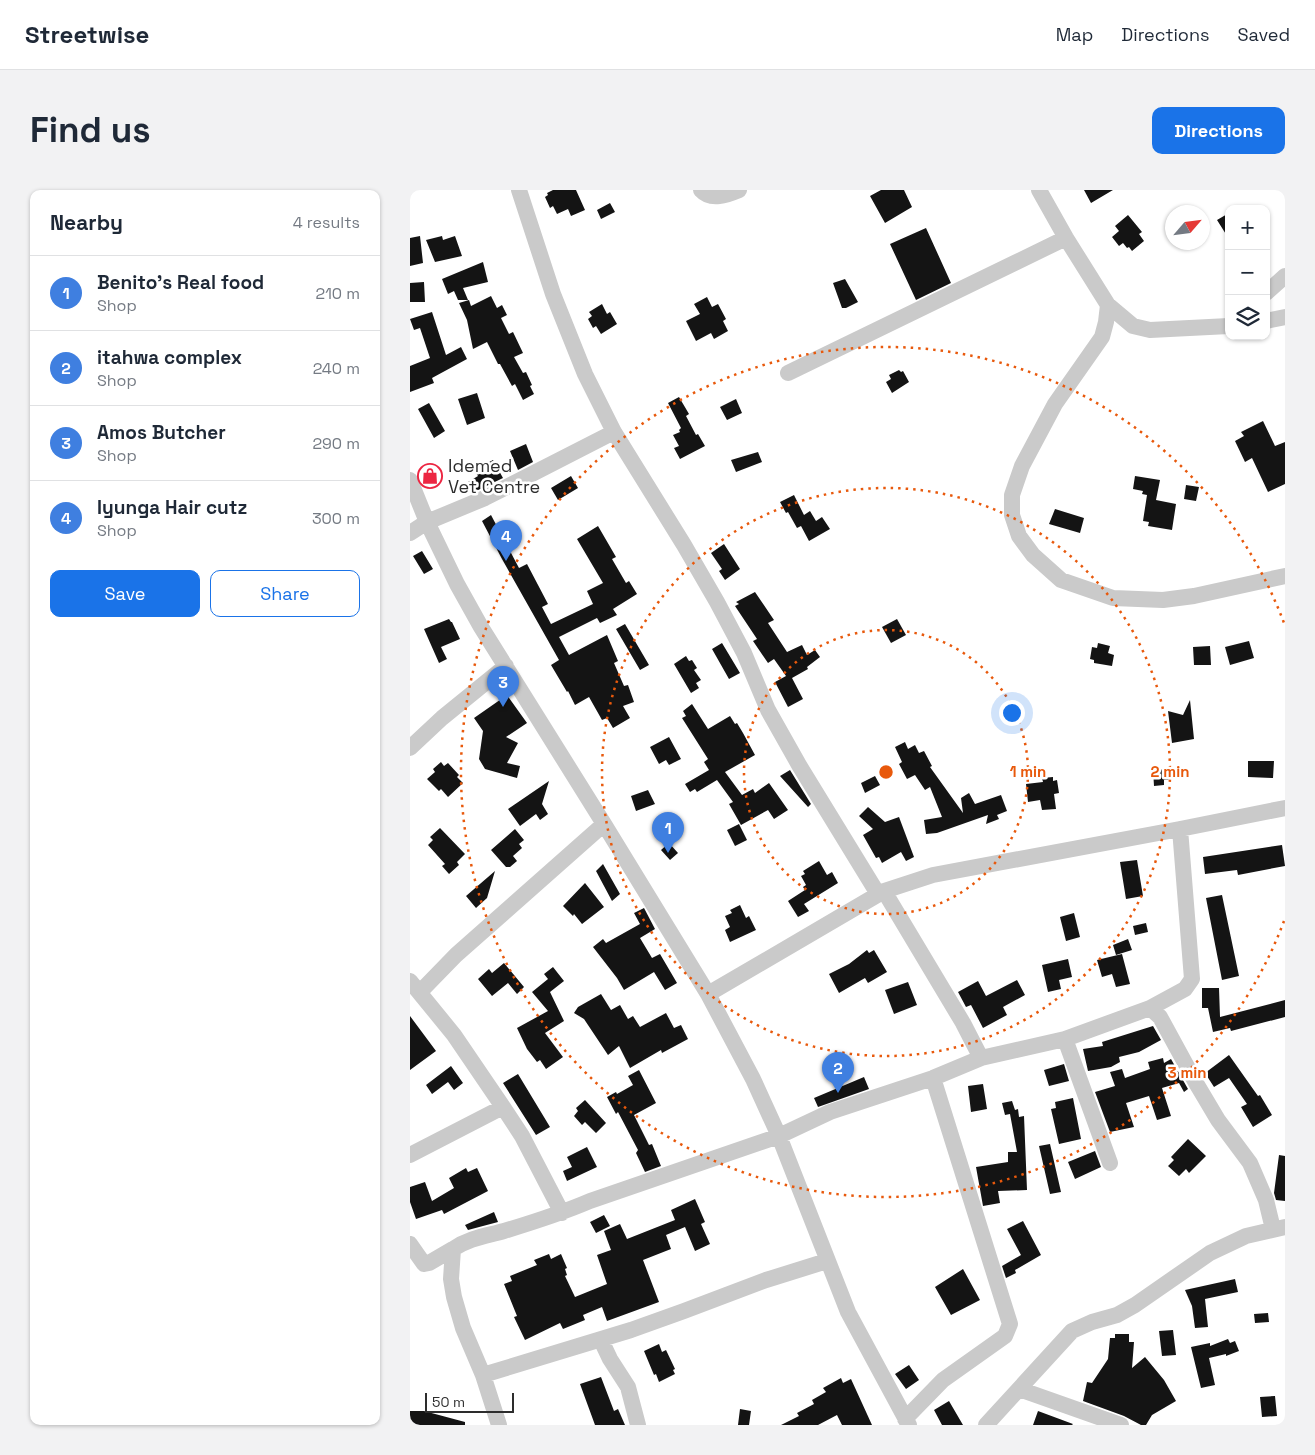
<!DOCTYPE html>
<meta charset="utf-8">
<style>
:root{--surface:#fff;--page:#f2f2f3;--text:#1f2937;--muted:#747a83;--line:#e0e1e3;--accent:#1a73e8}
body{margin:0;font-family:"Space Grotesk",sans-serif;background:var(--page);color:var(--text)}
.controls{position:absolute;right:15px;top:15px;display:grid;overflow:hidden;border-radius:10px;box-shadow:0 1px 4px #0004}
.controls button{width:45px;height:45px;display:grid;place-items:center;padding:0;border:0;border-bottom:1px solid var(--line);background:var(--surface);color:var(--text);font:25px sans-serif}
.compass{position:absolute;left:755px;top:15px;width:45px;height:45px;border-radius:50%;background:var(--surface);box-shadow:0 1px 4px #0004;rotate:62deg}
.scale{position:absolute;left:15px;bottom:12px;width:89px;box-sizing:border-box;padding-left:5px;border:2px solid #2d2d2d;border-top:0;font-size:14px;line-height:18px;white-space:nowrap;color:#2d2d2d;-webkit-text-stroke:4px #fff;paint-order:stroke}
.you{position:absolute;left:601px;top:522px;width:18px;height:18px;margin:-12px;border:4px solid #fff;border-radius:50%;background:#1a73e8;box-shadow:0 0 0 8px #1a73e833}
.badge{display:grid;place-items:center;width:32px;height:32px;border-radius:50%;background:var(--accent);color:#fff;font-size:16px;font-weight:700}
.pin{position:absolute;translate:-50% -41px;filter:drop-shadow(0 1px 2px #0008)}
.pin::after{content:'';position:absolute;top:26px;width:18px;height:15px;background:inherit;clip-path:polygon(0 0,100% 0,50% 100%)}
.list{margin:0;padding:0;list-style:none}
h2{display:flex;justify-content:space-between;align-items:center;height:65px;margin:0;padding:0 20px;font-size:21px}
h2 small{font-size:16px;font-weight:400;color:var(--muted)}
.list li{display:grid;grid-template-columns:32px 1fr auto;gap:15px;align-items:center;box-sizing:border-box;height:75px;padding:0 20px;border-top:1px solid var(--line)}
.list b{display:block;font-size:19px;white-space:nowrap}
.list p{margin:0;font-size:16px;white-space:nowrap;color:var(--muted)}
.list em{font-size:16px;font-style:normal;color:var(--muted)}
.actions{display:flex;gap:10px;padding:15px 20px}
.actions a{flex:1;padding:11px 0;border:1px solid var(--accent);border-radius:10px;text-align:center;font-size:18px;color:var(--accent)}
.actions .main{background:var(--accent);color:#fff}
.icon{flex:none;width:28px;height:28px;fill:none;stroke:currentColor;stroke-width:2;stroke-linecap:round;stroke-linejoin:round}
.map{position:relative;flex:none;width:875px;height:1235px;overflow:hidden;border-radius:10px}
header{display:flex;align-items:center;gap:30px;box-sizing:border-box;height:70px;padding:0 25px;background:var(--surface);border-bottom:1px solid var(--line)}
header strong{font-size:24px}
nav{display:flex;gap:28px;margin-inline-start:auto;font-size:18px}
.intro{display:flex;align-items:center;justify-content:space-between;box-sizing:border-box;height:120px;padding:0 30px}
h1{margin:0;font-size:35px}
.button{padding:12px 22px;border-radius:10px;background:var(--accent);color:#fff;font-size:18px;font-weight:700}
main{display:flex;gap:30px;padding:0 30px}
aside{flex:1;background:var(--surface);border-radius:10px;box-shadow:0 1px 4px #0004}
.map>svg:first-child{display:block}
.building{fill:#141414}
.lines{fill:none;stroke-linecap:round;stroke-linejoin:round}
.minor{stroke:#cacaca;stroke-width:16}
.ring{fill:none;stroke:#e8590c;stroke-width:2.5;stroke-dasharray:2.5 5}
.labels{text-anchor:middle;stroke-width:5;stroke-linejoin:round;paint-order:stroke}
.poi-label{font-size:18px;fill:#2d2d2d;stroke:#fff;text-anchor:start}
.centre{fill:#e8590c;stroke:#fff;stroke-width:2.5}
.ring-label{font-size:15px;text-anchor:middle;font-weight:bold;fill:#e8590c;stroke:#fff;stroke-width:5;stroke-linejoin:round;paint-order:stroke}
</style>
<header>
<strong>Streetwise</strong>
<nav><a>Map</a><a>Directions</a><a>Saved</a></nav>
</header>
<div class="intro"><h1>Find us</h1><a class="button">Directions</a></div>
<main>
<aside>
<h2>Nearby<small>4 results</small></h2>
<ul class="list">
<li><span class="badge" style="background:#3f7fe0">1</span><div><b>Benito's Real food</b><p>Shop</p></div><em>210 m</em></li>
<li><span class="badge" style="background:#3f7fe0">2</span><div><b>itahwa complex</b><p>Shop</p></div><em>240 m</em></li>
<li><span class="badge" style="background:#3f7fe0">3</span><div><b>Amos Butcher</b><p>Shop</p></div><em>290 m</em></li>
<li><span class="badge" style="background:#3f7fe0">4</span><div><b>Iyunga Hair cutz</b><p>Shop</p></div><em>300 m</em></li>
</ul>
<div class="actions"><a class="main">Save</a><a>Share</a></div>
</aside>
<div class="map">
<svg width="875" height="1235" viewBox="0 0 875 1235">
<rect width="100%" height="100%" fill="#fff"/>
<path class="building" d="M143 0H166L175 20 161 26 158 19 147 24 143 16 140 18 135 7 138 5 137 3Z
M471 0H494L502 17 475 33 460 6Z
M674 0H703L681 13Z
M200 13 205 22 191 29 187 20Z
M819 23V49L807 30Z
M718 25 732 42 729 44 734 51 722 61 719 57 717 58 713 53 709 56 702 47 709 41 705 36Z
M516 38 541 93 506 110 480 54Z
M10 46 13 73 0 76V48Z
M32 46 33 50 45 46 52 66 25 72 16 50Z
M73 72 78 92 53 98 58 110H48L44 101 38 104 32 89Z
M435 89 448 112 436 118H432L423 93Z
M14 92 15 112H0V93Z
M81 106 87 118 92 115 97 125 91 128 99 144 103 142 113 163 104 167 113 183 116 182 122 195 120 196 124 204 113 210 105 194 102 196 90 174H88L77 152 63 159 57 130 49 113 59 110 61 116Z
M297 107 302 117 308 114 316 129 313 131 318 141 304 149 301 143 286 151 276 131 290 124 284 114Z
M192 114 197 124 200 122 207 134 191 144 186 136 183 138 178 129 182 126 179 122Z
M22 122 36 165 51 157 57 169 22 188 24 193 0 202V176L20 168 10 138 4 140 0 129Z
M489 180 491 182 493 181 499 192 482 203 476 192 481 189 479 185Z
M67 203 75 228 57 235 48 209Z
M269 207 279 224 276 226 286 245 288 244 295 256 270 269 264 258 269 256 263 245 270 242 269 240 271 238 258 213Z
M326 209 332 223 317 230 310 217Z
M19 213 35 241 24 248 8 219Z
M853 231 865 256 875 252V294L858 302 842 268 835 272 825 251 834 246 831 242Z
M116 254 123 272 108 280 100 261Z
M348 262 352 272 326 282 321 270Z
M83 270 93 288 64 302 58 292 68 286 64 280Z
M161 286 168 298 148 310 141 298Z
M725 286 750 290 746 310 766 314 762 340 738 336 739 332 733 331 737 305 732 304 733 301 723 299Z
M776 295 789 297 786 311 774 309Z
M384 305 394 325 400 321 406 331 412 327 420 339 399 351 391 336 387 338 378 322 376 323 370 312Z
M645 319 674 328 670 343 639 334Z
M81 325 109 378 117 374 138 414 132 417 141 434 183 414 177 401 193 393 167 349 188 336 206 367 202 369 216 393 219 391 227 404 203 419 207 425 190 433 187 428 149 447 159 465 197 445 208 471 204 473 214 496 218 495 224 512 213 516 220 528 203 538 197 528 192 530 179 507 165 515 158 501 157 502 141 475 149 470 92 369 72 331Z
M314 354 330 379 315 390 309 381 312 379 301 363Z
M12 361 23 379 14 384 3 366Z
M345 402 364 430 358 433 377 462 392 455 397 465 405 460 410 467 397 477 398 479 382 488 393 509 378 517 365 492 376 486 364 469 358 473 343 451 347 449 325 416 329 414 326 412Z
M39 429 41 432H42L50 449 31 457 37 469 29 473 14 439Z
M487 429 496 445 481 453 472 437Z
M215 434 239 475 230 480 206 439Z
M839 451 844 468 820 475 815 457Z
M312 453 330 483 319 489 302 459Z
M688 453 700 456 698 463 704 465 702 476 684 473V470L680 469 682 457 687 458Z
M800 456 801 475H784L783 457Z
M276 466 279 471 282 470 287 478 284 480 291 490 286 493 289 498 281 503 264 474Z
M97 505 117 533 96 547 108 553 97 573 110 576 107 588 75 579 69 569 73 541 64 528Z
M780 510 784 549 762 553 758 521 773 525Z
M282 514 298 539 320 526 325 534 327 533 333 543 345 565 315 582 332 605 343 599 345 603 359 593 378 620 364 629 358 620 331 635 319 614 323 612 307 590 287 602 285 599 280 602 275 594 299 580 294 572 298 569 272 528 276 526 273 521Z
M259 547 271 569 259 575 256 570 249 574 240 557Z
M495 552 498 559 505 555 509 563 514 561 522 576 520 577 553 623 551 608 559 603 565 614 591 605 597 621 587 625 589 629 576 634 578 625 527 643 516 644 514 630 532 627 520 597 515 600 505 585 497 589 489 574 492 572 485 557Z
M838 571H864L863 588 838 587Z
M31 572 34 576 38 573 49 585 47 587 53 593 38 607 31 599 29 601 17 589 25 582 23 579Z
M760 579 761 589 754 590V595L744 596 743 580Z
M380 580 401 614 398 617 370 586Z
M465 586 470 595 455 603 451 593Z
M643 587V591L647 590 649 603 644 604 646 619 632 620 630 610 618 612 616 594 633 592 632 588Z
M139 591 132 614 138 624 130 630 126 624 110 636 98 619Z
M238 600 245 614 226 621 221 606Z
M458 617 475 632 489 627 504 667 496 671 491 662 472 673 469 667 466 668 453 645 463 639 449 626Z
M329 634 337 650 325 656 317 640Z
M30 638 55 664 47 672 49 675 39 684 32 676 35 674 18 655 23 650 20 647Z
M105 639 114 650 109 654 112 658 103 666 107 671 100 677H96L81 660Z
M259 653 268 663 260 670 251 660Z
M872 655 875 676 828 685 827 680 795 684 793 667Z
M727 670 733 706 716 709 710 672Z
M409 671 417 685 422 682 428 693 394 714 399 721 388 727 378 711 395 700 393 697 396 695 391 686 395 684 393 681Z
M193 674 210 704 202 711 186 681Z
M85 681 77 708 66 718 56 706Z
M175 693 194 717 172 734 164 724 163 726 153 716Z
M812 705 829 786 812 790 796 708Z
M330 715 336 728 339 726 346 740 320 752 315 740 320 737 315 726 322 723 320 720Z
M234 718 245 739 230 748 242 768 250 764 267 793 255 800 244 782 214 800 207 788 183 757 193 749 196 753 230 734 224 723Z
M664 723 670 747 656 751 650 727Z
M736 733 738 742 725 745 723 736Z
M718 749 722 760 706 765 703 755Z
M457 760 459 763 464 760 477 782 458 793 455 788 429 803 419 784 439 774Z
M712 764 720 794 706 797 702 784 692 787 687 770Z
M658 769 662 787 649 790 651 799 638 802 632 775Z
M94 773 114 797 107 804 98 793 82 806 68 789 79 779 82 783Z
M143 777 154 791 140 802 154 831 135 843 153 867 136 879 130 870 127 872 117 859 107 838 138 821 122 802 138 789 134 784Z
M607 790 615 805 593 817 597 825 573 838 561 815 556 817 548 802 568 791 576 806Z
M498 792 507 815 484 824 475 800Z
M792 798H809L810 827 875 810V827L821 841 820 838 803 842 798 818H792Z
M191 804 201 820 210 815 218 829 223 826 230 837 256 823 264 838 271 835 278 849 252 863 251 860 220 878 209 856 198 865 174 829 164 823 168 817Z
M0 826 26 861 0 880Z
M743 836 751 850 729 862 709 867 710 872 701 877 678 881 673 859 693 856 692 852Z
M819 865 848 906 850 905 862 925 843 937 831 917 837 914 819 888 804 897 795 883Z
M753 868 754 873 761 869 778 899 774 902 769 893 752 898 761 926 747 930 739 906 716 913 724 937 700 942 685 902 705 896 700 882 712 879 715 888 740 879 738 872Z
M654 874 659 891 639 896 634 880Z
M41 876 53 893 44 900 38 892 22 904 16 895Z
M229 880 246 913 224 925 239 955 242 954 251 976 235 982 226 963 228 960 208 922 206 924 197 907 206 902 207 904 223 895 218 886Z
M108 884 140 937 126 945 93 893Z
M454 887 459 899 408 917 404 908Z
M573 894 577 919 561 922 558 896Z
M663 908 671 949 649 954 641 919 646 918 645 912Z
M175 910 196 933 186 943 175 932 172 935 164 926 168 921 166 918Z
M602 911 605 920 608 919 609 927 614 926 617 1000 588 1001 590 1013 573 1016 566 977 598 972V962H607L600 924 595 925 592 913Z
M778 949 796 966 779 983 776 979 769 986 758 976 764 970 761 967Z
M640 954 651 1002 640 1004 629 956Z
M177 957 187 977 157 991 153 981 162 977 157 967Z
M685 961 691 977 665 989 658 972Z
M869 965 875 966V1011L866 1010 864 1003Z
M56 978 58 982 67 978 78 1001 34 1024 32 1020 6 1029 0 1012V997L15 992 22 1011 44 998 39 988Z
M285 1009 295 1032 291 1034 300 1054 285 1061 275 1037 256 1045 261 1059 233 1070 249 1112 197 1131 192 1117 173 1125 175 1130 153 1139 150 1133 115 1150 104 1127 107 1126 94 1094 102 1091 100 1086 127 1075 124 1070 139 1064 141 1069 151 1064 157 1078 155 1079 157 1085 155 1086 165 1107 197 1094 187 1065 201 1060 194 1041 210 1034 217 1049 265 1030 261 1020Z
M84 1022 88 1032 58 1040 55 1035Z
M194 1025 200 1036 186 1043 180 1032Z
M613 1031 631 1065 605 1080 606 1083 596 1088 592 1076 611 1065 597 1039Z
M553 1079 570 1110 541 1125 525 1097Z
M825 1089 828 1102 795 1109 798 1137 785 1138 782 1116 775 1100Z
M858 1123 859 1132 845 1133 844 1124Z
M763 1140 766 1165 752 1166 749 1141Z
M705 1144H719V1152H724L722 1178 735 1167 754 1190 766 1211 742 1225 736 1235H731L714 1226 673 1211 677 1192 682 1193 698 1169 700 1148H705Z
M818 1149 820 1153 825 1151 829 1161 816 1166V1164L799 1168 805 1195 791 1198 781 1157 800 1153V1156Z
M249 1154 252 1162 256 1160 265 1179 263 1180 265 1184 249 1192 246 1184 244 1185 234 1161Z
M499 1175 509 1190 496 1199 485 1184Z
M191 1187 204 1221 208 1219 215 1235H185L170 1194Z
M431 1188 433 1193 441 1189 462 1235H432L427 1225 408 1235H371L389 1226 387 1223 404 1214 402 1210 416 1202 413 1198Z
M865 1206 867 1226 852 1227 850 1207Z
M539 1211 553 1235H532L524 1220Z
M330 1219 341 1221 339 1235H328Z
M0 1221H14L55 1232V1235H0Z
M628 1221 663 1234 662 1235H623Z"/>
<g class="lines">
<path class="minor" d="M109 0 143 104 175 184 204 242 274 355 307 412 334 463 358 520 389 575 468 704
M291 0C301 11 317 5 329 0
M629 0 656 48 698 115 723 136 740 140 819 136
M856 103 875 86
M698 115 696 132 692 147 645 214 612 276 602 305V325L609 346 623 365 651 390 703 408 753 410 784 406 875 386
M856 131 875 127
M378 183 656 48
M0 290 17 332 47 394 71 437 194 634 298 804 343 889 369 946 438 1122 499 1235
M0 343 17 332 75 308 204 242
M0 558 32 528 96 476
M474 701 553 833 571 868
M0 791 44 845 93 917 112 946 152 1023
M10 802 46 765 194 634
M298 804 474 701 523 685 770 639 875 618
M740 818 775 799 782 789 770 639
M655 849 700 973
M0 965 93 917
M0 1054 14 1074 19 1073 43 1059
M191 1150 200 1169 218 1197 228 1235
M73 1185 221 1140 274 1121 356 1090 417 1071
M609 1199 711 1235
M495 1229 533 1190 595 1146 600 1134 523 888
M89 1235 73 1185 53 1138 44 1107 41 1089 43 1059C59 1048 76 1046 94 1041 124 1032 152 1023 180 1011L369 946 420 922 523 888 571 868 655 849 740 818 750 827 786 893 808 930 840 973 856 1010 863 1039
M576 1235 662 1141 682 1132 707 1125 725 1115 800 1063 836 1046 875 1037"/>
</g>
<g class="ring">
<circle cx="476" cy="582" r="142"/>
<circle cx="476" cy="582" r="284"/>
<path d="M874 731A425 425 0 1 1 874 433"/>
</g>
<defs>
<symbol id="shop-ring" viewBox="-11 -11 22 22"><circle r="9.5" fill="#fff" stroke="#ec2642" stroke-width="1.5"/><path d="M-5-2.5h2.3a2.7 3.5 0 0 1 5.4 0H5L5.5 6h-11ZM-1.5-2.5h3a1.5 2.3 0 0 0-3 0Z" fill="#ec2642"/></symbol>
</defs>
<g fill-rule="evenodd">
<use href="#shop-ring" x="6" y="272" width="28" height="28"/>
</g>
<g class="labels">
<g class="poi-label">
<text x="38" y="282">Idemed<tspan x="38" dy="21">Vet Centre</tspan></text>
</g>
</g>
<circle cx="476" cy="582" r="8" class="centre"/>
<g class="ring-label">
<text x="618" y="587">1 min</text>
<text x="760" y="587">2 min</text>
<text x="777" y="888">3 min</text>
</g>
</svg>
<div class="controls">
<button>+</button>
<button>−</button>
<button><svg class="icon" aria-label="layers" viewBox="0 0 24 24"><path d="M12 4l9 5-9 5-9-5zM3 14l9 5 9-5"/></svg></button>
</div>
<svg class="compass" viewBox="-18 -18 36 36"><path d="M0-13l5 13h-10z" fill="#e53935"/><path d="M0 13l5-13h-10z" fill="#747a83"/></svg>
<div class="scale">50 m</div>
<div class="you"></div>
<div class="pin badge" style="left:258px;top:663px;background:#3f7fe0">1</div>
<div class="pin badge" style="left:428px;top:903px;background:#3f7fe0">2</div>
<div class="pin badge" style="left:93px;top:517px;background:#3f7fe0">3</div>
<div class="pin badge" style="left:96px;top:371px;background:#3f7fe0">4</div>
</div>
</main>
